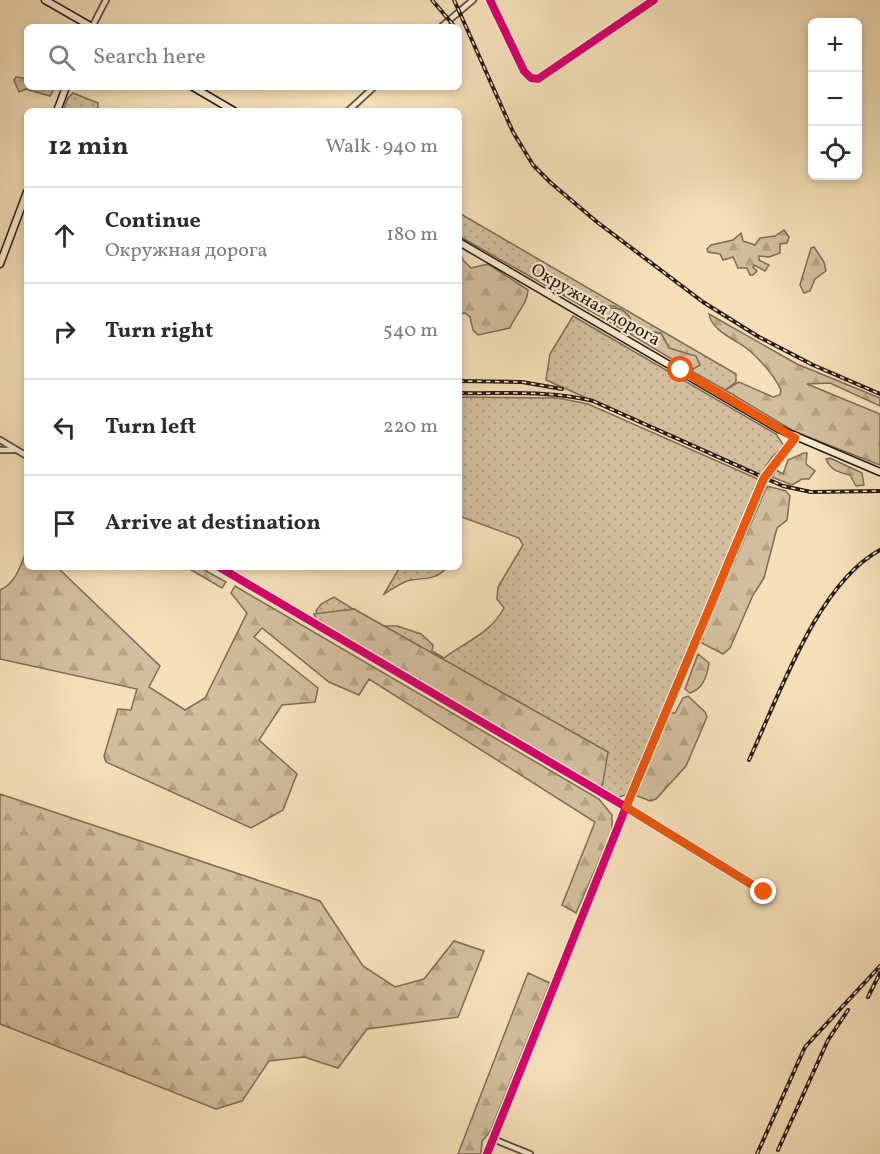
<!DOCTYPE html>
<meta charset="utf-8">
<style>
:root{--surface:#fff;--page:#f2f2f3;--text:#2b2b33;--muted:#7c7c81;--line:#e1e1e2}
body{margin:0;font-family:Vollkorn,serif;background:var(--page);color:var(--text)}
.controls{position:absolute;right:18px;top:18px;display:grid;overflow:hidden;border-radius:9px;box-shadow:0 3px 9px #0003}
.controls button{width:54px;height:54px;display:grid;place-items:center;padding:0;border:0;border-bottom:2px solid var(--line);background:var(--surface);color:var(--text);font:30px sans-serif}
.stop{position:absolute;width:18px;height:18px;margin:-14px;border:4px solid #ea580c;border-radius:50%;background:#fff}
.stop.end{background:#ea580c;border-color:#fff;box-shadow:0 2px 6px #0008}
.list{margin:0;padding:0;list-style:none}
h2{display:flex;justify-content:space-between;align-items:center;height:78px;margin:0;padding:0 24px;font-size:26px}
h2 small{font-size:20px;font-weight:400;color:var(--muted)}
.list li{display:grid;grid-template-columns:39px 1fr auto;gap:18px;align-items:center;box-sizing:border-box;height:96px;padding:0 24px;border-top:2px solid var(--line)}
.list b{display:block;font-size:22px;white-space:nowrap}
.list p{margin:0;font-size:20px;white-space:nowrap;color:var(--muted)}
.list em{font-size:20px;font-style:normal;color:var(--muted)}
.icon{flex:none;width:33px;height:33px;fill:none;stroke:currentColor;stroke-width:2;stroke-linecap:round;stroke-linejoin:round}
.map{position:relative;flex:none;width:880px;height:1154px;overflow:hidden}
.search{position:absolute;background:var(--surface);box-shadow:0 3px 9px #0003;left:24px;top:24px;width:438px;height:66px;display:flex;align-items:center;gap:15px;box-sizing:border-box;padding:0 21px;border-radius:9px;color:var(--muted);font-size:22px}
.panel{position:absolute;background:var(--surface);box-shadow:0 3px 9px #0003;left:24px;top:108px;width:438px;height:462px;border-radius:9px}
.map>svg:first-child{display:block}
.grass{fill:url(#grass-dots);stroke:#7e6c57;stroke-width:1.5}
.forest{fill:url(#forest-firs);stroke:#7e6c57;stroke-width:1.5}
.wetland{fill:url(#wetland-marsh);stroke:#7e6c57;stroke-width:1.5}
.lines{fill:none;stroke-linecap:round;stroke-linejoin:round}
.minor-casing{stroke:#5d4c3c;stroke-width:8}
.secondary-casing{stroke:#2a1a12;stroke-width:9}
.minor{stroke:#f8ebd1;stroke-width:4.5}
.secondary{stroke:#f8ebd1;stroke-width:6}
.rail-casing{stroke:#2a1a12;stroke-width:4}
.rail{stroke:#f8ebd1;stroke-width:1.5;stroke-dasharray:4.5;stroke-linecap:butt}
.cycleway-casing{stroke:#f8ebd1;stroke-width:11}
.cycleway{stroke:#d6006c;stroke-width:8}
.route{stroke:#ea580c;stroke-width:8}
.labels{text-anchor:middle;stroke-width:4.5;stroke-linejoin:round;paint-order:stroke}
.street-label{font-size:18px;fill:#2a1a12;stroke:#f8ebd1}
</style>
<div class="map">
<svg width="880" height="1154" viewBox="0 0 880 1154">
<defs>
<pattern id="grass-dots" width="8" height="8" patternUnits="userSpaceOnUse" patternTransform="scale(1.5)"><rect width="8" height="8" fill="#d2be9c"/><path d="M2 2h.1M6 6h.1" fill="none" stroke="#b4a385" stroke-width="1.8" stroke-linecap="round"/></pattern>
<pattern id="forest-firs" width="22" height="20" patternUnits="userSpaceOnUse" patternTransform="scale(1.5)"><rect width="22" height="20" fill="#d2be9c"/><path d="M5 1l3.5 6h-7zM16 11l3.5 6h-7z" fill="#b4a385"/></pattern>
<pattern id="wetland-marsh" width="20" height="14" patternUnits="userSpaceOnUse" patternTransform="scale(1.5)"><rect width="20" height="14" fill="#d2be9c"/><path d="M1 5h8M5 5V1M11 12h8M15 12V8" fill="none" stroke="#b4a385"/></pattern>
</defs>
<rect width="100%" height="100%" fill="#f5e0b8"/>
<filter id="stains"><feTurbulence type="fractalNoise" baseFrequency=".00333" numOctaves="4"/><feColorMatrix values="0 0 0 0 .2 0 0 0 0 .09 0 0 0 0 .02 0 0 0 .5 -.17"/></filter>
<radialGradient id="worn" r=".72"><stop offset=".6" stop-color="#630" stop-opacity="0"/><stop offset="1" stop-color="#630" stop-opacity=".3"/></radialGradient>
<path class="grass" d="M73 93 98 103V111H63L68 98Z
M459 213 736 374V382L725 390 688 369H693L688 355 669 348 661 333 646 331 635 326 627 314 614 306H598L558 286 559 291 624 330 459 236Z
M573 316 776 434 784 446 772 457 761 475 546 380 550 354Z
M459 397 558 398 588 404 760 480 626 795 619 797 605 792 321 625 316 611 321 604 334 597 380 626H397L421 634 433 645 432 651 444 658C467 641 491 633 504 608L497 599 498 587 523 545 519 538 459 516Z
M400 567H447C437 580 425 578 411 580 401 582 393 589 384 594Z"/>
<path class="forest" d="M784 230 789 237 787 243 780 244V253L769 257 759 256V260L769 265 765 271 754 265 753 267 757 271 753 275H750L747 268H738L733 257 723 260 720 254 708 252 707 249 711 245 733 240 741 233 743 241 755 245 760 238 775 236Z
M814 247 824 262 826 271 815 279 810 291 804 293 800 285 811 248Z
M459 250 463 260 471 268 488 264 528 290C528 303 515 315 510 328L478 335 473 330 470 317 465 313 459 314Z
M558 286C572 291 583 298 596 305 614 313 620 299 635 326L654 334 661 333 669 348 696 356 700 365 693 369H688L559 291 556 287Z
M709 314 797 364 880 398V406L830 383 807 384 880 414V465L795 432 725 390 739 382 773 397 780 395 781 390C775 377 762 362 751 352 739 340 712 333 709 314Z
M804 453H807L806 464 815 471 809 479H802L792 485 772 477 776 470 783 474 788 460Z
M830 458 862 473 864 485 856 486 850 475C840 473 830 470 826 459Z
M767 486 786 491 790 496 787 520 777 528 764 578 753 595 730 648 723 654 700 642Z
M27 549V567H57L160 666 149 687 185 710 205 698 247 613 231 593 235 586 599 799 612 815V831L576 913 562 905 595 822 369 679 359 695 329 682 262 628 254 637 318 688 315 702 282 705 259 740 297 774 283 810 251 828 106 762 104 756 118 709 131 710 137 689 0 659V590C16 584 21 564 27 549Z
M186 567H199L226 582 222 588Z
M354 609 608 752 602 788 317 621 314 614Z
M698 654 709 663C707 676 703 689 690 693L685 689Z
M688 696 705 712 707 717 686 766 656 799 650 801 635 795 670 713H675L683 698Z
M0 794 320 901 363 966 395 987 424 979 454 941 484 951 458 1017 367 1029 338 1068 304 1057 269 1061 242 1101 216 1109 0 1024Z
M528 973 550 983 490 1132 482 1141 481 1154H458Z"/>
<path class="wetland" d="M16 77 27 79V87H55L50 96 26 89 19 92 14 80Z"/>
<g class="lines">
<defs>
<path id="minor" d="M490 0 524 71 531 78 538 79 654 0
M92 27 106 0
M441 27 473 0
M348 111 374 87
M0 440 27 456
M0 450H14
M219 567 626 807 764 892
M493 1139 530 1154
M487 1154 626 807 764 478 795 438"/>
<path id="secondary" d="M45 0 92 27
M193 87 234 111
M57 111 66 87
M459 242 779 429 880 472
M0 264 27 192"/>
</defs>
<use href="#minor" class="minor-casing"/>
<use href="#secondary" class="secondary-casing"/>
<use href="#minor" class="minor"/>
<use href="#secondary" class="secondary"/>
<defs>
<path id="rail" d="M432 0 455 27
M454 0 513 132 533 165 551 183 597 222 703 302 759 337 813 365 880 394
M459 381 522 382 562 389
M459 393C504 394 549 390 593 401L783 486 811 492 880 491
M749 760C779 696 817 584 880 550
M868 997 880 973
M778 1150 828 1040 848 1010
M757 1154 805 1047 880 966"/>
</defs>
<use href="#rail" class="rail-casing"/>
<use href="#rail" class="rail"/>
<defs>
<path id="cycleway" d="M490 0 524 71 531 78 538 79 654 0
M219 567 626 807 764 892
M487 1154 626 807 764 478 795 438"/>
</defs>
<use href="#cycleway" class="cycleway-casing"/>
<use href="#cycleway" class="cycleway"/>
</g>
<g class="lines">
<path class="route" d="M681 370 795 438 764 478 626 807 764 892"/>
</g>
<g class="labels">
<g class="street-label">
<text transform="translate(596 304) rotate(30)" y="6">Окружная дорога</text>
</g>
</g>
<rect width="100%" height="100%" filter="url(#stains)"/>
<rect width="100%" height="100%" fill="url(#worn)"/>
</svg>
<div class="controls">
<button>+</button>
<button>−</button>
<button><svg class="icon" aria-label="locate" viewBox="0 0 24 24"><circle cx="12" cy="12" r="6"/><path d="M12 2v4M12 18v4M2 12h4M18 12h4"/></svg></button>
</div>
<div class="stop" style="left:681px;top:370px"></div>
<div class="stop end" style="left:764px;top:892px"></div>
<div class="search"><svg class="icon" aria-label="search" viewBox="0 0 24 24"><circle cx="10" cy="10" r="6"/><path d="M15 15l6 6"/></svg>Search here</div>
<section class="panel">
<h2>12 min<small>Walk · 940 m</small></h2>
<ul class="list">
<li><svg class="icon" aria-label="ahead" viewBox="0 0 24 24"><path d="M12 20V5M6 11l6-6 6 6"/></svg><div><b>Continue</b><p>Окружная дорога</p></div><em>180 m</em></li>
<li><svg class="icon" aria-label="right" viewBox="0 0 24 24"><path d="M7 20v-9h11M14 6l5 5-5 5"/></svg><div><b>Turn right</b></div><em>540 m</em></li>
<li><svg class="icon" aria-label="left" viewBox="0 0 24 24"><path d="M17 20v-9H6M10 6l-5 5 5 5"/></svg><div><b>Turn left</b></div><em>220 m</em></li>
<li><svg class="icon" aria-label="arrive" viewBox="0 0 24 24"><path d="M6 21V4h12l-3 4 3 4H6"/></svg><div><b>Arrive at destination</b></div></li>
</ul>
</section>
</div>
